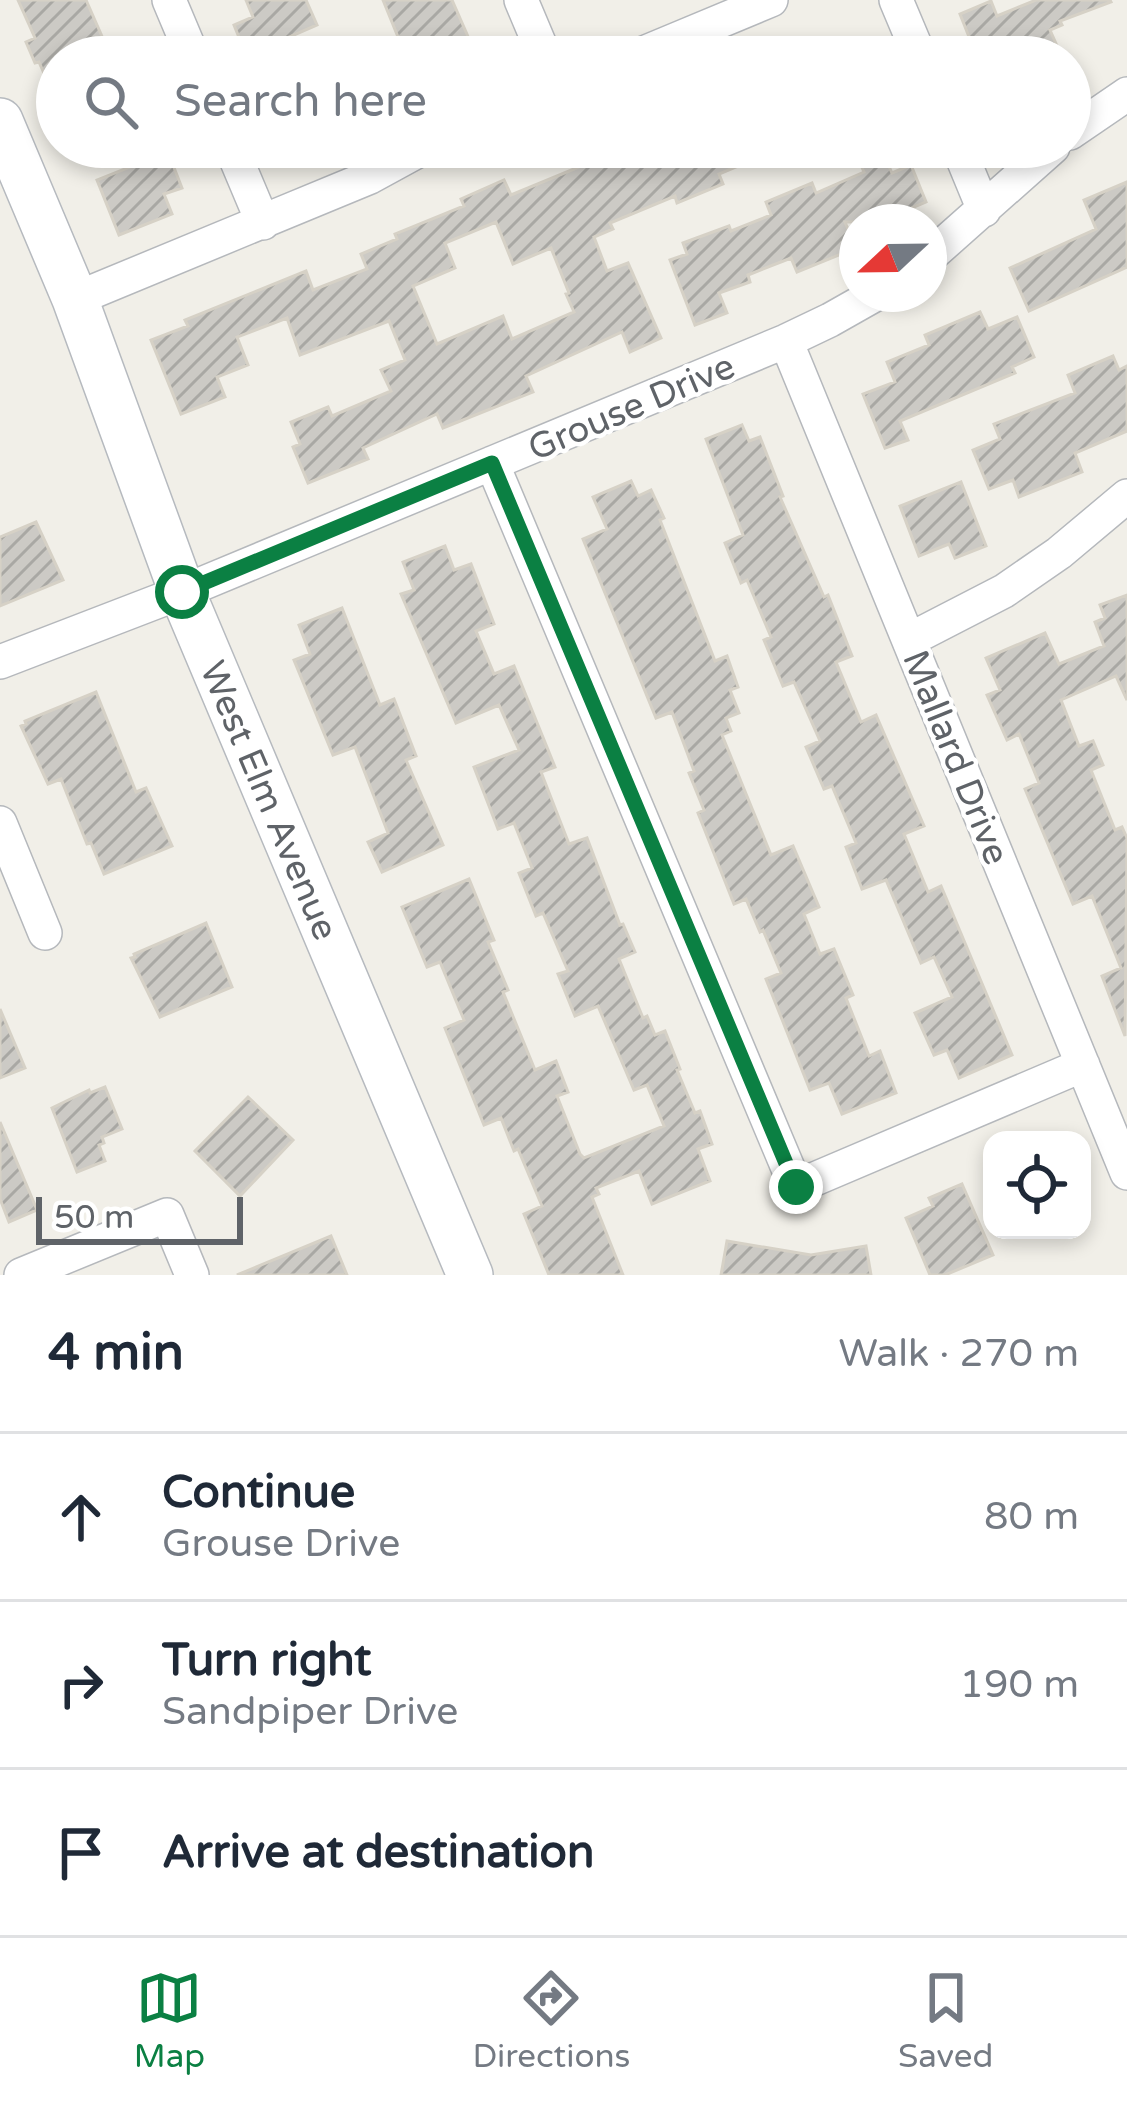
<!DOCTYPE html>
<meta charset="utf-8">
<style>
:root{--surface:#fff;--page:#f2f2f3;--text:#1f2937;--muted:#747a83;--line:#e0e1e3;--accent:#0b8043}
body{margin:0;font-family:"Varela Round",sans-serif;background:var(--page);color:var(--text)}
.controls{position:absolute;right:36px;bottom:36px;display:grid;overflow:hidden;border-radius:24px;box-shadow:0 6px 18px #0003}
.controls button{width:108px;height:108px;display:grid;place-items:center;padding:0;border:0;border-bottom:3px solid var(--line);background:var(--surface);color:var(--text);font:60px sans-serif}
.compass{position:absolute;left:839px;top:204px;width:108px;height:108px;border-radius:50%;background:var(--surface);box-shadow:0 6px 18px #0003;rotate:248deg}
.scale{position:absolute;left:36px;bottom:30px;width:207px;box-sizing:border-box;padding-left:12px;border:6px solid #5f6368;border-top:0;font-size:33px;line-height:42px;white-space:nowrap;color:#5f6368;-webkit-text-stroke:9px #fff;paint-order:stroke}
.stop{position:absolute;width:36px;height:36px;margin:-27px;border:9px solid #0b8043;border-radius:50%;background:#fff}
.stop.end{background:#0b8043;border-color:#fff;box-shadow:0 3px 12px #0008}
.list{margin:0;padding:0;list-style:none}
h2{display:flex;justify-content:space-between;align-items:center;height:156px;margin:0;padding:0 48px;font-size:51px}
h2 small{font-size:39px;font-weight:400;color:var(--muted)}
.list li{display:grid;grid-template-columns:78px 1fr auto;gap:36px;align-items:center;box-sizing:border-box;height:168px;padding:0 48px;border-top:3px solid var(--line)}
.list b{display:block;font-size:45px;white-space:nowrap}
.list p{margin:0;font-size:39px;white-space:nowrap;color:var(--muted)}
.list em{font-size:39px;font-style:normal;color:var(--muted)}
.icon{flex:none;width:66px;height:66px;fill:none;stroke:currentColor;stroke-width:2;stroke-linecap:round;stroke-linejoin:round}
.map{position:relative;flex:none;width:1127px;height:1275px;overflow:hidden}
.search{position:absolute;background:var(--surface);box-shadow:0 6px 18px #0003;left:36px;right:36px;top:36px;height:132px;display:flex;align-items:center;gap:30px;box-sizing:border-box;padding:0 42px;border-radius:66px;color:var(--muted);font-size:45px}
.sheet{height:660px;background:var(--surface)}
nav{display:flex;justify-content:space-around;align-items:center;box-sizing:border-box;height:168px;border-top:3px solid var(--line);background:var(--surface);font-size:33px;color:var(--muted)}
nav a{display:grid;justify-items:center;gap:6px}
nav .on{color:var(--accent)}
.map>svg:first-child{display:block}
.building{fill:url(#building-hatch);stroke:#d6d1c6;stroke-width:3;fill-rule:evenodd}
.lines{fill:none;stroke-linecap:round;stroke-linejoin:round}
.street-casing{stroke:#b5b8bc;stroke-width:36}
.secondary-casing{stroke:#b6babf;stroke-width:48}
.street{stroke:#fff;stroke-width:33}
.secondary{stroke:#fff;stroke-width:45}
.route{stroke:#0b8043;stroke-width:15}
.labels{text-anchor:middle;stroke-width:9;stroke-linejoin:round;paint-order:stroke}
.street-label{font-size:36px;fill:#5f6368;stroke:#fff}
</style>
<div class="map">
<svg width="1127" height="1275" viewBox="0 0 1127 1275">
<defs>
<pattern id="building-hatch" width="6" height="6" patternUnits="userSpaceOnUse" patternTransform="scale(3)"><rect width="6" height="6" fill="#cccac5"/><path d="M-1 1l2-2M0 6l6-6M5 7l2-2" fill="none" stroke="#a9a8a4"/></pattern>
</defs>
<rect width="100%" height="100%" fill="#f1efe8"/>
<path class="building" d="M18 0H86L111 57H57V103L39 62 35 63 26 42 35 38Z
M246 0H306L317 25 280 41 286 57H247L234 25 253 17Z
M383 0H452L473 48 454 57H352L398 37Z
M1036 0H1110L1111 2 1060 21 1062 25 1050 30 1062 57H977L960 14 991 1 997 16Z
M149 147H166L182 188 164 194 172 214 119 235 97 180 135 165 130 154Z
M590 147H783L719 174 723 184 677 203 675 196 610 223 613 229 594 237 607 271 628 263 661 338 630 352 622 332 526 376 533 392 443 428 437 414 363 448 368 459 308 483 293 447 300 444 291 422 328 407 332 416 391 391 381 370 405 360 389 321 300 355 287 318 237 337 248 365 217 377 225 397 181 414 151 340 188 326 185 320 306 271 313 290 367 269 361 254 397 239 395 234 464 206 461 199 504 180 511 195 574 169 595 160ZM496 222 513 264 551 248 569 293 566 294 574 312 512 339 503 316 437 344 413 286 455 268 445 243Z
M883 153 892 173 911 165 926 202 879 222H845L856 248 797 272 791 258 748 275 750 282 719 293 727 313 695 325 670 260 687 254 683 243 729 226 731 231 771 215 766 202 812 183 816 193 864 172 860 163Z
M1127 182V267L1029 311 1010 268 1096 229 1084 200Z
M980 312 988 329 1017 317 1034 357 1012 367 1015 373 900 421 908 440 885 448 863 394 895 382 887 362 929 345 925 335Z
M1113 356 1119 370 1127 366V431L1075 453 1082 472 1019 497 1013 480 989 489 973 450 1000 439 994 424 1075 393 1068 375Z
M742 425 749 441 760 437 783 496 780 497 824 597 828 595 852 656 836 662 861 722 876 715 924 826 904 834 928 892 941 886 1012 1055 959 1078 947 1050 934 1055 915 1013 952 997 934 957 921 963 886 880 862 889 846 847 856 843 832 786 824 789 806 747 820 741 794 682 783 686 764 640 771 637 747 580 741 583 725 543 743 535 706 439Z
M631 481 638 496 651 490 664 518 660 520 715 661 727 656 738 687 730 690 739 713 726 718 731 731 722 735 771 855 793 846 819 907 804 914 820 954 834 949 853 995 846 998 869 1056 880 1051 896 1093 842 1114 829 1083 810 1090 766 979 781 973 763 930 760 932 746 899 734 904 698 813 704 810 689 773 694 771 672 712 656 718 583 539 607 529 593 497Z
M961 482 986 546 955 558 949 544 919 556 900 506Z
M36 522 63 580 0 606V537Z
M445 546 454 570 471 564 494 624 476 631 494 674 514 666 555 767 541 772 569 844 587 838 620 925 623 924 635 952 619 959 643 1018 647 1016 655 1035 665 1031 680 1069 677 1070 695 1113 700 1111 712 1144 698 1149 710 1181 652 1204 639 1171 596 1188 599 1194 592 1197 623 1275H549L524 1214 542 1206 518 1149 514 1151 501 1118 484 1125 445 1028 464 1020 440 962 427 967 402 907 469 879 494 940 488 942 508 990 503 992 535 1070 556 1061 568 1092 557 1096 580 1154 584 1158 664 1126 647 1085 634 1090 598 1006 575 1016 558 974 568 971 543 913 536 916 519 873 532 868 514 823 498 829 474 767 519 750 499 705 456 723 401 594 414 590 403 562Z
M1127 595V700L1116 676 1061 700 1079 746 1093 741 1103 765 1091 770 1115 830 1122 827 1127 838 1125 1036 1102 976 1121 968 1092 896 1073 904 1025 789 1039 783 1019 734 1007 740 987 695 1000 690 986 658 1045 633 1059 664 1104 646 1095 622 1105 618 1100 605Z
M342 608 380 705 394 699 416 756 406 760 443 845 382 872 368 842 388 833 355 747 333 755 294 660 310 654 299 625Z
M96 692 136 792 146 788 172 846 104 874 91 843 87 844 61 779 48 784 21 726 26 724 25 721Z
M206 923 232 987 160 1017 131 958 135 957 134 954Z
M0 1009 25 1068 0 1078Z
M105 1087 122 1129 102 1137 104 1143 99 1145 105 1161 77 1172 52 1108 89 1090 90 1093Z
M248 1097 293 1140 240 1196 195 1151Z
M0 1122 37 1210 9 1222 0 1199Z
M962 1184 993 1255 945 1275H930L906 1218 933 1206 929 1198Z
M331 1236 347 1275H237Z
M727 1241 811 1255 866 1246 871 1275H721Z"/>
<g class="lines">
<defs>
<path id="street" d="M169 0 193 57
M521 0 545 57
M896 0 920 57
M634 57 771 0
M1070 133 1127 94
M231 147 263 223
M958 147 984 210
M929 257 1053 147
M75 299 370 177 425 147
M786 341 1127 1173
M492 463 796 1187 1083 1065
M909 640 1004 591 1059 553 1127 496
M0 662 182 592 786 341 830 320 876 294
M0 823 45 933
M21 1275 167 1215 192 1275"/>
<path id="secondary" d="M0 121 75 299 182 592 470 1275"/>
</defs>
<use href="#street" class="street-casing"/>
<use href="#secondary" class="secondary-casing"/>
<use href="#street" class="street"/>
<use href="#secondary" class="secondary"/>
</g>
<g class="lines">
<path class="route" d="M182 592 492 463 796 1187"/>
</g>
<g class="labels">
<g class="street-label">
<text transform="translate(631 406) rotate(-23)" y="13">Grouse Drive</text>
<text transform="translate(957 757) rotate(68)" y="13">Mallard Drive</text>
<text transform="translate(270 800) rotate(67)" y="13">West Elm Avenue</text>
</g>
</g>
</svg>
<div class="controls">
<button><svg class="icon" aria-label="locate" viewBox="0 0 24 24"><circle cx="12" cy="12" r="6"/><path d="M12 2v4M12 18v4M2 12h4M18 12h4"/></svg></button>
</div>
<svg class="compass" viewBox="-18 -18 36 36"><path d="M0-13l5 13h-10z" fill="#e53935"/><path d="M0 13l5-13h-10z" fill="#747a83"/></svg>
<div class="scale">50 m</div>
<div class="stop" style="left:182px;top:592px"></div>
<div class="stop end" style="left:796px;top:1187px"></div>
<div class="search"><svg class="icon" aria-label="search" viewBox="0 0 24 24"><circle cx="10" cy="10" r="6"/><path d="M15 15l6 6"/></svg>Search here</div>
</div>
<section class="sheet">
<h2>4 min<small>Walk · 270 m</small></h2>
<ul class="list">
<li><svg class="icon" aria-label="ahead" viewBox="0 0 24 24"><path d="M12 20V5M6 11l6-6 6 6"/></svg><div><b>Continue</b><p>Grouse Drive</p></div><em>80 m</em></li>
<li><svg class="icon" aria-label="right" viewBox="0 0 24 24"><path d="M7 20v-9h11M14 6l5 5-5 5"/></svg><div><b>Turn right</b><p>Sandpiper Drive</p></div><em>190 m</em></li>
<li><svg class="icon" aria-label="arrive" viewBox="0 0 24 24"><path d="M6 21V4h12l-3 4 3 4H6"/></svg><div><b>Arrive at destination</b></div></li>
</ul>
</section>
<nav>
<a class="on"><svg class="icon" aria-label="map" viewBox="0 0 24 24"><path d="M3 6l6-2 6 2 6-2v14l-6 2-6-2-6 2zM9 4v14M15 6v14"/></svg>Map</a>
<a><svg class="icon" aria-label="directions" viewBox="0 0 24 24"><path d="M12 3l9 9-9 9-9-9zM9 14v-3h6M13 9l2 2-2 2"/></svg>Directions</a>
<a><svg class="icon" aria-label="saved" viewBox="0 0 24 24"><path d="M7 4h10v16l-5-4-5 4z"/></svg>Saved</a>
</nav>
